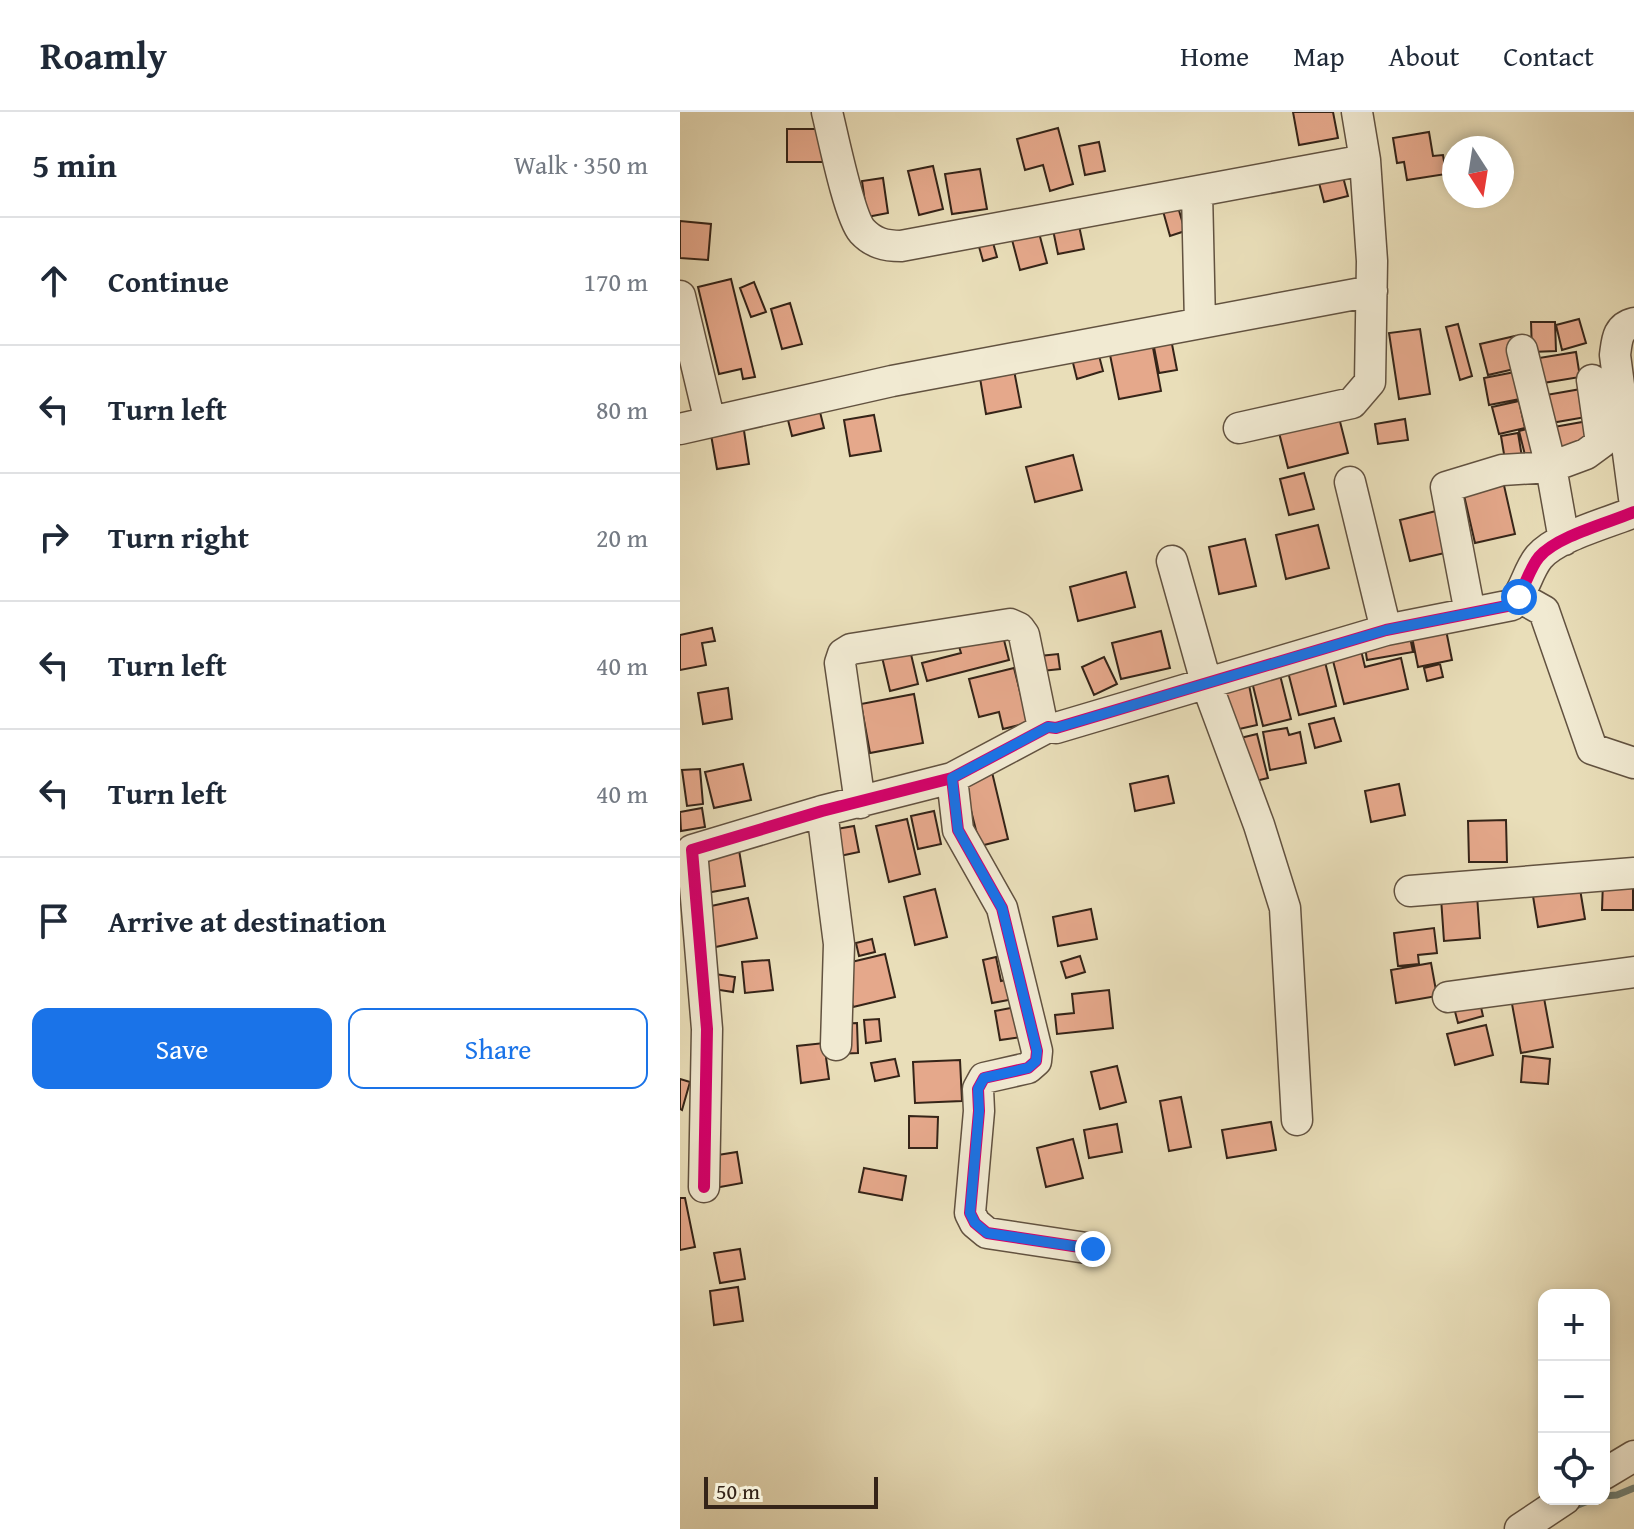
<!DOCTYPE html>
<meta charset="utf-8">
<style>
:root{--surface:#fff;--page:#f2f2f3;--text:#1f2937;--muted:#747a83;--line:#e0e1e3;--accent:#1a73e8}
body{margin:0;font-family:"Gentium Book Plus",serif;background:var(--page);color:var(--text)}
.controls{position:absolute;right:24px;bottom:24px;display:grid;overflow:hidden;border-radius:16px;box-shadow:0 4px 12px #0003}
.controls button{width:72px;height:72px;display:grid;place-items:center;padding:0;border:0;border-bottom:2px solid var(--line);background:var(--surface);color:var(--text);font:40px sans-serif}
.compass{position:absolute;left:762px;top:24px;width:72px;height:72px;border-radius:50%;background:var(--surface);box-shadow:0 4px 12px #0003;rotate:168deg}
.scale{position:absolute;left:24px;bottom:20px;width:174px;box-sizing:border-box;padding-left:8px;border:4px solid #352418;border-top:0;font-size:22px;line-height:28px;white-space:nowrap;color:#352418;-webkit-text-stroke:6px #f1ead2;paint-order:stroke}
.stop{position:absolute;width:24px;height:24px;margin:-18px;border:6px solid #1a73e8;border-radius:50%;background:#fff}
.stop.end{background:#1a73e8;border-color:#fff;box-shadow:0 2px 8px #0008}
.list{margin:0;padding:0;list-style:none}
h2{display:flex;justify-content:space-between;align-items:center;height:104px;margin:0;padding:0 32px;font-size:34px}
h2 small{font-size:26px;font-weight:400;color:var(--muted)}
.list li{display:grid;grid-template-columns:52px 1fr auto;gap:24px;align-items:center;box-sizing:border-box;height:128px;padding:0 32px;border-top:2px solid var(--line)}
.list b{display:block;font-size:30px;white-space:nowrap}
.list em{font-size:26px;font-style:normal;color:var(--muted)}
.actions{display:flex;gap:16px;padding:24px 32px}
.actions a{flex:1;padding:18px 0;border:2px solid var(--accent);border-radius:16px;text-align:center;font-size:28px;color:var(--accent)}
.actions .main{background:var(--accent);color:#fff}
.icon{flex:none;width:44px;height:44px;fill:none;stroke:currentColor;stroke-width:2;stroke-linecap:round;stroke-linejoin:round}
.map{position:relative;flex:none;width:954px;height:1417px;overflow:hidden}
header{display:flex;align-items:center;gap:48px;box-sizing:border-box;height:112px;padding:0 40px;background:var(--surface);border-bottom:2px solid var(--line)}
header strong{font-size:38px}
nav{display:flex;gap:44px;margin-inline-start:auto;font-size:28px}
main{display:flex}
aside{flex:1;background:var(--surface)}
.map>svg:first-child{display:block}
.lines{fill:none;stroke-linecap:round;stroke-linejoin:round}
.stream{stroke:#707f74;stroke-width:7}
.building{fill:#e5a88b;stroke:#352418;stroke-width:2}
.minor-casing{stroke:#625240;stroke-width:33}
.minor{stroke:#f1ead2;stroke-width:30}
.cycleway-casing{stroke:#f1ead2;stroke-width:17}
.cycleway{stroke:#d6006c;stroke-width:12}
.route{stroke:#1a73e8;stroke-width:10}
</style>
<header>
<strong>Roamly</strong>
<nav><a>Home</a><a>Map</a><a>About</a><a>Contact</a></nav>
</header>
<main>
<aside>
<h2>5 min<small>Walk · 350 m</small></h2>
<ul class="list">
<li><svg class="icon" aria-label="ahead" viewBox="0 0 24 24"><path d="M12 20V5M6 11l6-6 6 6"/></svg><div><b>Continue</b></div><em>170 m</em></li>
<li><svg class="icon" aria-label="left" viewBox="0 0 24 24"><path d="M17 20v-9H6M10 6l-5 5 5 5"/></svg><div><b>Turn left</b></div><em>80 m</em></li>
<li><svg class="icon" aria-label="right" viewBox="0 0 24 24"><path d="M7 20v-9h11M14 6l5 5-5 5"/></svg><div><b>Turn right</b></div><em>20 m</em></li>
<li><svg class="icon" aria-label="left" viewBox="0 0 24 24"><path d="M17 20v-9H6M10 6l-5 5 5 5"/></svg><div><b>Turn left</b></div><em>40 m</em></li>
<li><svg class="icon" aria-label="left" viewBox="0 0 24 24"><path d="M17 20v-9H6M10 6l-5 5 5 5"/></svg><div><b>Turn left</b></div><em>40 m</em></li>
<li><svg class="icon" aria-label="arrive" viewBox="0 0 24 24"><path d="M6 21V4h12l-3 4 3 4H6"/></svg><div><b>Arrive at destination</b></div></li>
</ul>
<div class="actions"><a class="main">Save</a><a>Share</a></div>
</aside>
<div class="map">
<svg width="954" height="1417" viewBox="0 0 954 1417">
<rect width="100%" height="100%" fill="#e9deb9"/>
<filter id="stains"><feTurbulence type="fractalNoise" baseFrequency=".0025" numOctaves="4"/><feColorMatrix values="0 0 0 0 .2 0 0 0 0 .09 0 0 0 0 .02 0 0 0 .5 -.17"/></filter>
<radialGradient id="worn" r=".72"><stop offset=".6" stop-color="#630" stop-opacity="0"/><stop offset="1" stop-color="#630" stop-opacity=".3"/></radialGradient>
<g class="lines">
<path class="stream" d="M924 1384 937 1383 954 1376
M893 1395 913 1387"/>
</g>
<path class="building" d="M613 0H653L658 26 619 33Z
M378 16 393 72 370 79 363 53 345 58 337 27Z
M107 17H148V50H107Z
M749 20 753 44 763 43 766 62 727 68 724 50 717 51 713 26Z
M419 30 425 59 405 63 399 34Z
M253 54 263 97 239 103 228 59Z
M300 57 307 97 272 102 265 62Z
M662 61 668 84 644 90 638 67Z
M203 66 208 101 187 105 182 69Z
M498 95 505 119 490 124 483 99Z
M0 109 31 112 28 148 0 146Z
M398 109 404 137 378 142 372 113Z
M358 117 367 151 340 158 331 124Z
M310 120 317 145 303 149 296 124Z
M51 167 75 265 63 267 61 257 39 262 18 175Z
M74 170 86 200 71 205 60 176Z
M110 191 122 232 102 237 91 197Z
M899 207 906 231 882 238 876 213Z
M851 210H875L876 239 852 240Z
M778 212 792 264 780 268 766 215Z
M740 217 750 282 719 287 709 221Z
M835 224 843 255 808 263 800 232Z
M471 225 481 279 439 287 428 233Z
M491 227 497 258 479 261 473 230Z
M417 236 423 259 397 267 391 243Z
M896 240 900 265 863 271 859 246Z
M333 253 341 295 306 302 299 260Z
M840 259 845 286 809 293 804 266Z
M901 277 906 305 871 311 866 283Z
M654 286 668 341 608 356 594 301Z
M137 288 144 316 112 324 105 296Z
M839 289 845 316 819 322 812 295Z
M194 303 201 339 170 344 164 308Z
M725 307 728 328 698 332 695 312Z
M908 309 912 333 872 340 868 316Z
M63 312 69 352 37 357 30 317Z
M859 314 865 338 845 343 839 319Z
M838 321 842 345 825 348 821 324Z
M393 343 402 378 355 390 346 355Z
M624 361 634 397 609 403 600 367Z
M823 369 835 422 795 431 783 379Z
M760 398 769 440 730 449 720 408Z
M638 413 649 456 606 467 596 423Z
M565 427 576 474 539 482 529 435Z
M446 460 455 495 398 509 390 475Z
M765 513 772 548 738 555 731 520Z
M32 516 35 529 22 531 26 553 0 558V523Z
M481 519 490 556 441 567 432 531Z
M322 520 329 548 247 569 242 551 281 541 278 531Z
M729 520 733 540 687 548 684 528Z
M680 534 685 555 721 546 728 577 664 592 651 541Z
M230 538 238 572 210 579 202 545Z
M378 542 380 557 362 559 360 544Z
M424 545 437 572 414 583 402 555Z
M644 546 656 594 619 603 607 556Z
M760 552 763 565 747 569 744 556Z
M334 556 348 611 323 617 319 600 299 605 289 567Z
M600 563 611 607 583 614 572 570Z
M568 568 577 613 537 622 541 574Z
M48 576 52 607 23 612 18 581Z
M234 582 243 631 190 641 181 592Z
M654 606 661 629 635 636 629 612Z
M607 616 609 623 620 620 626 651 590 658 583 620Z
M577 622 588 666 559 673 548 629Z
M63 652 71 688 34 696 25 660Z
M311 656 328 727 300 734 282 663Z
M20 657 23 692 7 694 2 658Z
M488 664 494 691 455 699 450 672Z
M719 672 725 703 691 710 685 679Z
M22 696 25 715 1 719 0 700Z
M254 699 261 732 238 737 231 704Z
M227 707 240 762 209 770 196 714Z
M826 708 827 750H789L788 709Z
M174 714 179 740 155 745 151 718Z
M59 738 65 774 26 781 21 744Z
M923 769 953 770V798H922Z
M255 777 267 825 235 833 224 785Z
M900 777 905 807 858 815 853 784Z
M797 783 800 826 764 829 761 786Z
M68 786 77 826 31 836 22 796Z
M411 797 417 827 378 834 373 805Z
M754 816 757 841 738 843 739 852 718 854 714 821Z
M192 827 195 840 179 844 176 831Z
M205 842 215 885 173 895 163 852Z
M400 844 405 860 386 866 381 850Z
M316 845 321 869 330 867 334 887 312 891 303 848Z
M89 848 93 878 65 881 62 850Z
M751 851 757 884 716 891 711 858Z
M35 862 55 865 53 880 33 877Z
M862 875 873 935 841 941 830 881Z
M429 878 433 916 377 922 375 903 394 901 392 882Z
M798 882 803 904 778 911 772 888Z
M336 895 341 925 320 928 315 899Z
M199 907 201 929 186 931 184 908Z
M177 911 178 941 155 942 153 912Z
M806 913 813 943 775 953 767 922Z
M144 931 149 967 121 971 117 934Z
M843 944 870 947 868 972 841 970Z
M215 947 219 964 195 969 191 951Z
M280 948 282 989 235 991 233 950Z
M437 954 446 990 420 997 411 960Z
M0 967 10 970 2 998 0 997Z
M501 985 511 1035 489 1039 480 989Z
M229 1004 258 1005 257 1036H229Z
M591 1010 596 1038 547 1046 542 1018Z
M437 1012 442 1040 409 1046 404 1018Z
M393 1027 403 1066 366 1075 357 1036Z
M57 1040 62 1071 29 1077 25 1045Z
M184 1056 226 1064 222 1088 179 1080Z
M0 1086H5L15 1135 0 1138Z
M60 1137 65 1167 40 1171 34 1141Z
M58 1175 63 1209 34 1213 30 1179Z"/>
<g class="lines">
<defs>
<path id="minor" d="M147 0C153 24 169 104 182 119 193 131 205 134 221 134L685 48
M517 80 520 211
M0 184 30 310
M954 211C937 215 937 228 935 243L954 386
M842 238 871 355 884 428
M559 316 672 291 690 270 692 149 685 48 677 0
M0 317 212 269 692 179
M670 370 706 518
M492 449 526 570 579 713 605 796 617 1008
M839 485 864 499 912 637 954 651
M790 501 766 375 822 358 871 355 906 342 921 331 912 268
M272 666 368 615 376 616 706 518 832 493C845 479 847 460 859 445 877 424 928 411 954 400
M180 691 160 551 163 542 171 537 330 512 339 516 344 523 362 611 368 615
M142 699 159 832 156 933
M730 779 954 761
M768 885 954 860
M24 1075 27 917 12 738 142 699 272 666 278 718 322 796 357 939 356 949 348 956 304 966 298 977 299 999 290 1101 295 1111 307 1121 413 1137
M924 1362 954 1344
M840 1417 885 1387"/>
</defs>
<use href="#minor" class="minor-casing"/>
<use href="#minor" class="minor"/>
<defs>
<path id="cycleway" d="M272 666 368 615 376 616 706 518 832 493C845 479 847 460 859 445 877 424 928 411 954 400
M24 1075 27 917 12 738 142 699 272 666 278 718 322 796 357 939 356 949 348 956 304 966 298 977 299 999 290 1101 295 1111 307 1121 413 1137"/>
</defs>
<use href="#cycleway" class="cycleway-casing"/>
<use href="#cycleway" class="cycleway"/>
</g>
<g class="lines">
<path class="route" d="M413 1137 307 1121 295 1111 290 1101 299 999 298 977 304 966 348 956 356 949 357 939 322 796 278 718 272 666 368 615 376 616 706 518 832 493 839 485"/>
</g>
<rect width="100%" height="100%" filter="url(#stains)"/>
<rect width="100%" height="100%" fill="url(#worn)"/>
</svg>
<div class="controls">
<button>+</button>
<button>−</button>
<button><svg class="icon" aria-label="locate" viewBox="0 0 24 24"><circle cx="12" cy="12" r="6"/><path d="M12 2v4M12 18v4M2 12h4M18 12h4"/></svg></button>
</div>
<svg class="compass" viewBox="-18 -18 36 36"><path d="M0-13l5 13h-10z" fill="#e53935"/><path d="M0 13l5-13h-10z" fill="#747a83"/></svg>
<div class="scale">50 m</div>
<div class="stop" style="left:839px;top:485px"></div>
<div class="stop end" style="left:413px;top:1137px"></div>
</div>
</main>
